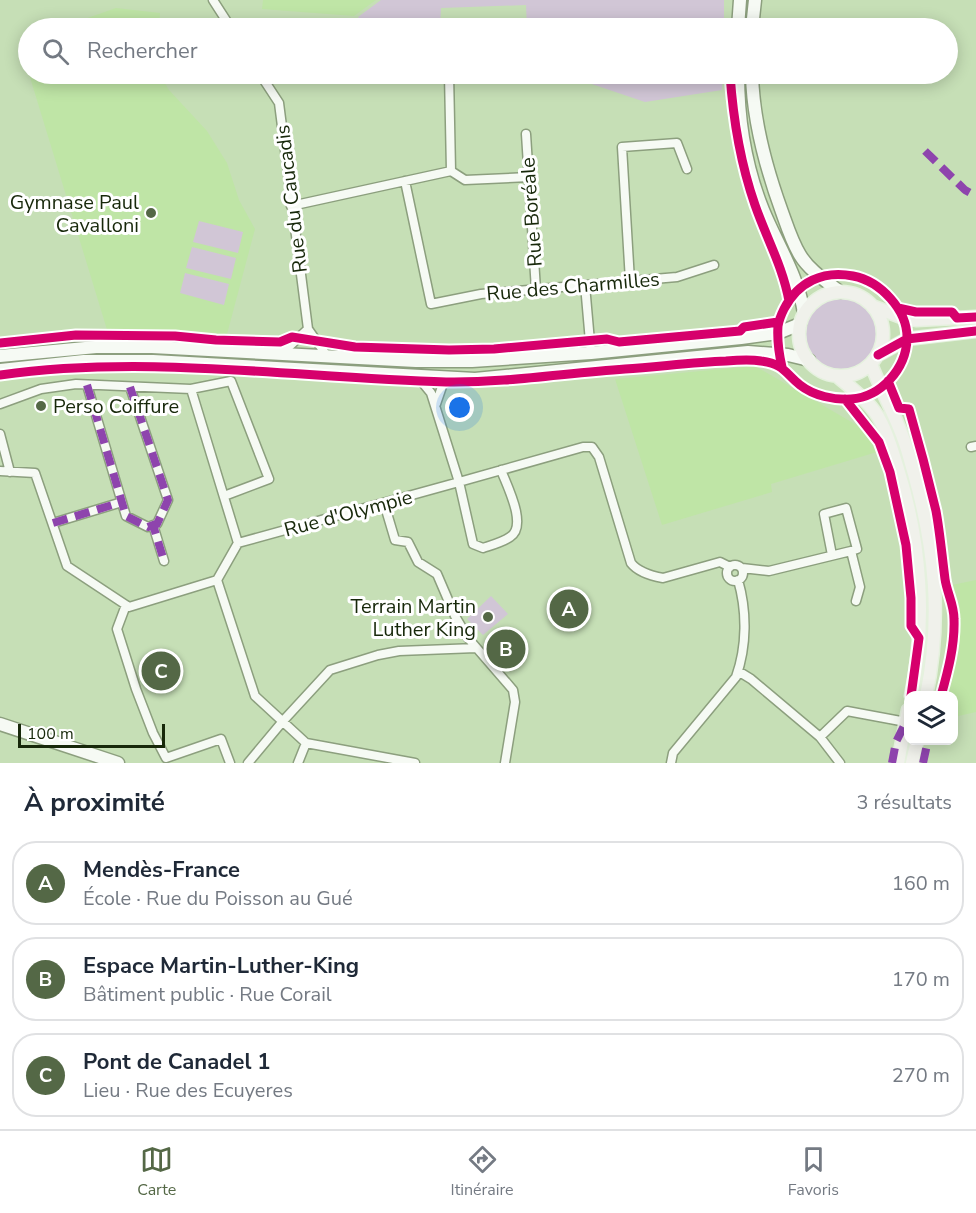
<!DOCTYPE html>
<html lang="fr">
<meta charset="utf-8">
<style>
:root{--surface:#fff;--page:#f2f2f3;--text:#1f2937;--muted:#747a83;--line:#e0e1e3;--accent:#546846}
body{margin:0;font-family:"Nunito Sans",sans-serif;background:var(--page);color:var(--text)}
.controls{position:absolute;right:18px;bottom:18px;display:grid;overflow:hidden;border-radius:12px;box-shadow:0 3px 15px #0003}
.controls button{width:54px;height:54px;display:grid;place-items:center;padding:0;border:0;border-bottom:2px solid var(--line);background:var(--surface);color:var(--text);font:30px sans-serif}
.scale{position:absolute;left:18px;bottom:15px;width:147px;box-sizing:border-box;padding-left:6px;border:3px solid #17280a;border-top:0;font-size:16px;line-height:21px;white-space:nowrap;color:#17280a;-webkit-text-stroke:4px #fff;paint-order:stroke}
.you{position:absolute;left:460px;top:408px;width:21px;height:21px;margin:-15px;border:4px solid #fff;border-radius:50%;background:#1a73e8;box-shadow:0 0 0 9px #1a73e833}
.badge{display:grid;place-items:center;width:39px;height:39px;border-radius:50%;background:var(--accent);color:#fff;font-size:20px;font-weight:700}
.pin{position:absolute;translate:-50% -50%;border:3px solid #fff;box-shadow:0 2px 6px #0006}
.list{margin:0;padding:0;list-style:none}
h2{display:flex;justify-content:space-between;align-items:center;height:78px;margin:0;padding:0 24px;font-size:26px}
h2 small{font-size:20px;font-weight:400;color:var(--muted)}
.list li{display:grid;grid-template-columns:39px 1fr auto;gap:18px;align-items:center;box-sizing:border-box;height:84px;margin:0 12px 12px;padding:0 12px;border:2px solid var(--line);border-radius:24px}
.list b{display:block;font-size:22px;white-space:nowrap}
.list p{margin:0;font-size:20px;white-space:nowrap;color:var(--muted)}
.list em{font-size:20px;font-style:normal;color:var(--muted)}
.icon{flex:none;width:33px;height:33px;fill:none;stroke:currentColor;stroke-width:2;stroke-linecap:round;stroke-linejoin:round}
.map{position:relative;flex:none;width:976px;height:763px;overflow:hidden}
.search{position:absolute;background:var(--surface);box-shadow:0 3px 15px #0003;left:18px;right:18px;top:18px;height:66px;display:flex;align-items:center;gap:15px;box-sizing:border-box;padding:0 21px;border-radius:33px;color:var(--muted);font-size:22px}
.sheet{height:366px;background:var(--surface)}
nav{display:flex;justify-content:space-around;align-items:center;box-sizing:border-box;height:84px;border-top:2px solid var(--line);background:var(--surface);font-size:16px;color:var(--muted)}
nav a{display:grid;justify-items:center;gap:3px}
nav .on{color:var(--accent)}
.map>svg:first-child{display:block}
.built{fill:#bfe5a6}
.green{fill:#d1c6d6}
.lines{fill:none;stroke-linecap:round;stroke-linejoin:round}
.street-casing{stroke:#8c9f7e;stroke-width:11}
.secondary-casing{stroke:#8c9f7e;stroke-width:15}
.primary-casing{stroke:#e5f1de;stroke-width:15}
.street{stroke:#f6faf4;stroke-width:8}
.secondary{stroke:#f6faf4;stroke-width:12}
.primary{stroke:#f0f1eb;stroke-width:12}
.quiet{stroke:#8e44ad;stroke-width:8;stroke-dasharray:15 8;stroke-linecap:butt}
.cycleway-casing{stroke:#fff;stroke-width:13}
.cycleway{stroke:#d6006c;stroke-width:9}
.poi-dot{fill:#546846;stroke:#fff;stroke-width:2}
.labels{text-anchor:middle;stroke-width:6;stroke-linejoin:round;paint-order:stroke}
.street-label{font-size:20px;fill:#17280a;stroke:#fff}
.poi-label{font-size:20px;fill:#17280a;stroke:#fff;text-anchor:end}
</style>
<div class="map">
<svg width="976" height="763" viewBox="0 0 976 763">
<rect width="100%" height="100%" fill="#c6dfb6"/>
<path class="built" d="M263 0H376L354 16 262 9Z
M116 8 160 13 159 28H59Z
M29 74H159L169 90 207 131 227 163 239 200 255 229 226 338 108 333Z
M755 366 867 431 877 452 771 484 772 492 662 525 615 379Z
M976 580V712L954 717V696L940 695 952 585Z"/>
<path class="green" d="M381 0H724V28H527L526 5 441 8 440 28H365L358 17Z
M528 74H723L722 90 645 102 562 74 528 76Z
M199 221 243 232 238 253 193 242Z
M192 247 236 258 231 279 186 268Z
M185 273 229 284 224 305 180 293Z
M805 333a36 36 0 1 1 72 0a36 36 0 1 1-72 0Z
M491 596 508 614 483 635 467 619Z"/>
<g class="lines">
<defs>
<path id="street" d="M213 0 231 28
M260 74 279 103 308 329 327 356
M449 74 451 171
M526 134 536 290
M405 181 431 304 481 294 677 277 714 265
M291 206 451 171 465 180 529 177
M630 281 622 147 677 143 687 169
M585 285 591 353
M281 354 308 329
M417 376 431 393 459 482 583 447H592L599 457 631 563C638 572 652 576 663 578L720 562 730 567
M87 385 126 516 148 527 153 525 164 561
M130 387 168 500 157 524 153 525
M0 404 41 389 76 384 191 389 231 381 269 479 224 496
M436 404 445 378
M0 434 10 472
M971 447 976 446
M0 471 35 473 67 566 129 607 217 580 238 543 191 389
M384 503 395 540 408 542 418 562 437 574 455 616 468 638 513 690 515 702 505 763
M53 523 122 502
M238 543 459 482 473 544 483 548C492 545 503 542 510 537 528 526 507 486 501 470
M851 551 860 587 856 601
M832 555 824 514 846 508 857 549 851 551
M727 573a8 8 0 1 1 16 0a8 8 0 1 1-16 0Z
M742 568 769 571 851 551
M217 580 255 696 306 743 415 763
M126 605 117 629 136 689 153 733 166 758 221 739 230 763
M738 671 751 679 820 737 847 711 906 722
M820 737 840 763
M248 763 283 721 330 670 378 655 399 651 476 648
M298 763 306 743
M671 763 673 753 736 677C747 646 747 611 738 580"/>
<path id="secondary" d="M738 28 740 0
M752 28 755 0
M738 74C738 119 746 168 763 210 777 244 798 276 804 313
M752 74C753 121 766 168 782 212 787 226 792 242 800 255 809 270 826 281 840 292
M0 356 96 347H152L416 361H472L591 353 741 338 778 333 800 324
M0 370 84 361H153L475 379 748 352 788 355 809 360
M0 724 118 763"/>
<path id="primary" d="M799 334a42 42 0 1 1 84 0a42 42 0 1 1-84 0Z
M872 306 901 317 916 320 976 317
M878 355 907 339 976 331
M871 364C880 388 893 411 902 435 907 447 910 461 914 474 935 549 942 619 926 696
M837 376C852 389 872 403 881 422 889 437 893 453 898 469 921 542 927 621 911 696
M898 763 908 710
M912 763 917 740"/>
</defs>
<use href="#street" class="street-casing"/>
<use href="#secondary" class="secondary-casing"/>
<use href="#primary" class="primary-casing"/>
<use href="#street" class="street"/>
<use href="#secondary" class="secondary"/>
<use href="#primary" class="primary"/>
<path class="quiet" d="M925 151 965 190 976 196
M87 385 126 516 148 527 153 525 164 561
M130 387 168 500 157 524 153 525
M53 523 122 502
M892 763 896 742 906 722
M923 763 928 740"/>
<defs>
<path id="cycleway" d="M730 74C733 118 740 162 755 205 766 237 783 267 789 301
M898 308 916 312H952L957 318 976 317
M0 343 76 335 175 336 216 340 280 342 292 337 355 347 449 350 494 349 607 339 619 342 740 331 744 327 778 322
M878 355 907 339 976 331
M0 375C148 354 298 378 446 382 506 383 565 373 625 369 658 367 692 362 726 361 737 360 750 359 761 361 784 364 785 373 800 385 814 396 834 400 851 399 881 397 906 369 907 339 908 310 880 281 853 276 823 270 798 282 784 309 781 315 779 320 778 326 777 340 779 354 782 367
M888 381 899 408 909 409C919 443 928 477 936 511 940 533 942 556 945 579 947 593 954 604 954 619 955 645 948 671 941 696
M845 399 879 442 890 472 906 545 911 598V626L919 638 911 696"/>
</defs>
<use href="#cycleway" class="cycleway-casing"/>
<use href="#cycleway" class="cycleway"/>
</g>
<g class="poi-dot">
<circle cx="151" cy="213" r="6"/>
<circle cx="41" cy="406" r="6"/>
<circle cx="488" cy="617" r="6"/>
</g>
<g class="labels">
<g class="street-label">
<text transform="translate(291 199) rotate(-97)" y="7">Rue du Caucadis</text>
<text transform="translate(531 212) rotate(-94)" y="7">Rue Boréale</text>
<text transform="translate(573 286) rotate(-5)" y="7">Rue des Charmilles</text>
<text transform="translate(348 513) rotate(-15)" y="7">Rue d'Olympie</text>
</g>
<g class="poi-label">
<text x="139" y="209">Gymnase Paul<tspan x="139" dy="23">Cavalloni</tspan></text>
<text x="53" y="413" text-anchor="start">Perso Coiffure</text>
<text x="476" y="613">Terrain Martin<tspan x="476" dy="23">Luther King</tspan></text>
</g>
</g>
</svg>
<div class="controls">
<button><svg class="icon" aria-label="layers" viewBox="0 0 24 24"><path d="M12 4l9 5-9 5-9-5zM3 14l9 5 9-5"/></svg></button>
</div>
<div class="scale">100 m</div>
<div class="you"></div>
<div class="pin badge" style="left:569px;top:609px">A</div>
<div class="pin badge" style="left:506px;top:649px">B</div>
<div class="pin badge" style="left:161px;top:671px">C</div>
<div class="search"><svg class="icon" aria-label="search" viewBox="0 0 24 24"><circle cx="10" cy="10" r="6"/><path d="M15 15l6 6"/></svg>Rechercher</div>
</div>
<section class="sheet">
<h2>À proximité<small>3 résultats</small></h2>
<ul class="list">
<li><span class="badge">A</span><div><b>Mendès-France</b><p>École · Rue du Poisson au Gué</p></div><em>160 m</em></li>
<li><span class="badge">B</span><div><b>Espace Martin-Luther-King</b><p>Bâtiment public · Rue Corail</p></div><em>170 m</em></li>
<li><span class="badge">C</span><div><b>Pont de Canadel 1</b><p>Lieu · Rue des Ecuyeres</p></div><em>270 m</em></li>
</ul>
</section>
<nav>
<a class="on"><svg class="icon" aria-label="map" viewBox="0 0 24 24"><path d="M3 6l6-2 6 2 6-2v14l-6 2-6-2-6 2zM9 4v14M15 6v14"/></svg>Carte</a>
<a><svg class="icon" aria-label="directions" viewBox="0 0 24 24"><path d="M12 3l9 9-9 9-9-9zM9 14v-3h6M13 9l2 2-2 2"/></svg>Itinéraire</a>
<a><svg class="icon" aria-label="saved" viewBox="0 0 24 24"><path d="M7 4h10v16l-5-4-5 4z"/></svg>Favoris</a>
</nav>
